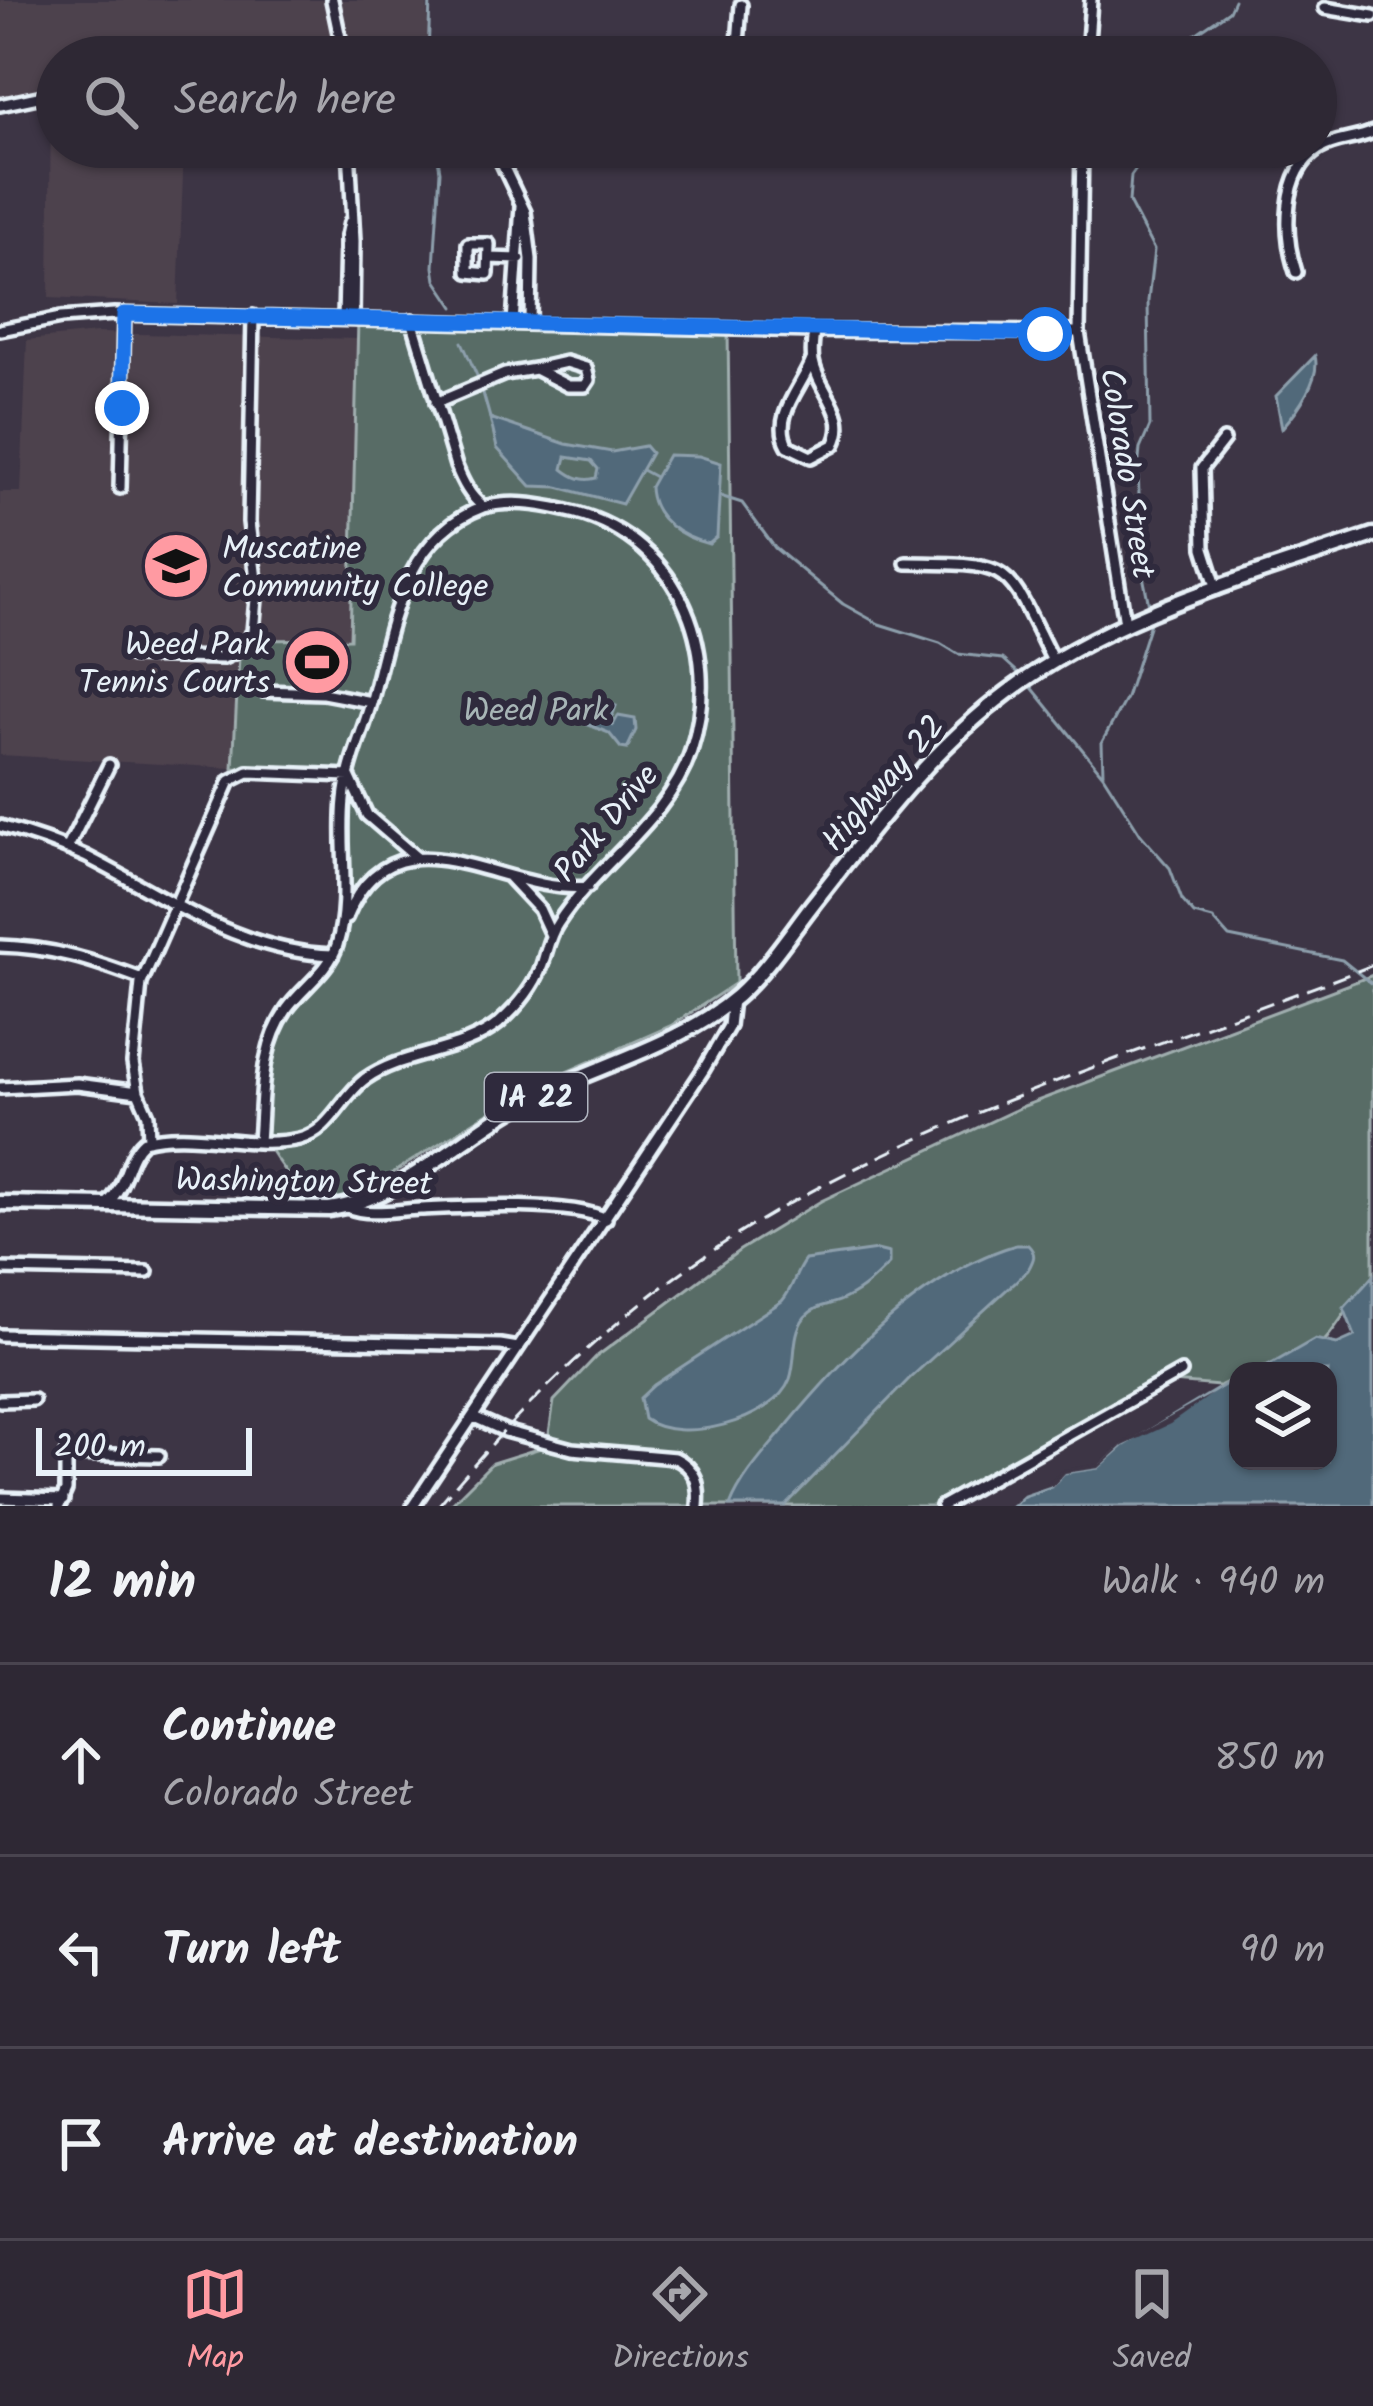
<!DOCTYPE html>
<meta charset="utf-8">
<style>
:root{--surface:#2e2834;--page:#3a3440;--text:#f1f3f6;--muted:#a7a6ac;--line:#49444f;--accent:#ff9aa2}
body{margin:0;font-family:Kalam,sans-serif;background:var(--page);color:var(--text)}
.controls{position:absolute;right:36px;bottom:36px;display:grid;overflow:hidden;border-radius:24px;box-shadow:0 3px 9px #0004}
.controls button{width:108px;height:108px;display:grid;place-items:center;padding:0;border:0;border-bottom:3px solid var(--line);background:var(--surface);color:var(--text);font:60px sans-serif}
.scale{position:absolute;left:36px;bottom:30px;width:216px;box-sizing:border-box;padding-left:12px;border:6px solid #e8f1f8;border-top:0;font-size:33px;line-height:42px;white-space:nowrap;color:#e8f1f8;-webkit-text-stroke:9px #2f2a3d;paint-order:stroke}
.stop{position:absolute;width:36px;height:36px;margin:-27px;border:9px solid #1a73e8;border-radius:50%;background:#fff}
.stop.end{background:#1a73e8;border-color:#fff;box-shadow:0 3px 12px #0008}
.list{margin:0;padding:0;list-style:none}
h2{display:flex;justify-content:space-between;align-items:center;height:156px;margin:0;padding:0 48px;font-size:51px}
h2 small{font-size:39px;font-weight:400;color:var(--muted)}
.list li{display:grid;grid-template-columns:78px 1fr auto;gap:36px;align-items:center;box-sizing:border-box;height:192px;padding:0 48px;border-top:3px solid var(--line)}
.list b{display:block;font-size:45px;white-space:nowrap}
.list p{margin:0;font-size:39px;white-space:nowrap;color:var(--muted)}
.list em{font-size:39px;font-style:normal;color:var(--muted)}
.icon{flex:none;width:66px;height:66px;fill:none;stroke:currentColor;stroke-width:2;stroke-linecap:round;stroke-linejoin:round}
.map{position:relative;flex:none;width:1373px;height:1506px;overflow:hidden}
.search{position:absolute;background:var(--surface);box-shadow:0 3px 9px #0004;left:36px;right:36px;top:36px;height:132px;display:flex;align-items:center;gap:30px;box-sizing:border-box;padding:0 42px;border-radius:66px;color:var(--muted);font-size:45px}
.sheet{height:732px;background:var(--surface)}
nav{display:flex;justify-content:space-around;align-items:center;box-sizing:border-box;height:168px;border-top:3px solid var(--line);background:var(--surface);font-size:33px;color:var(--muted)}
nav a{display:grid;justify-items:center;gap:6px}
nav .on{color:var(--accent)}
.map>svg:first-child{display:block}
.built{fill:#4e424e}
.green{fill:#586c66;stroke:#a0aeaf;stroke-width:3}
.water{fill:#51697a;stroke:#8d9fac;stroke-width:3;fill-rule:evenodd}
.pier{fill:#3d3545}
.lines{fill:none;stroke-linecap:round;stroke-linejoin:round}
.stream{stroke:#8d9fac;stroke-width:3}
.minor-casing{stroke:#e8f1f8;stroke-width:18}
.major-casing{stroke:#e8f1f8;stroke-width:21}
.minor{stroke:#2f2a3d;stroke-width:9}
.major{stroke:#2f2a3d;stroke-width:12}
.rail{stroke:#e8f1f8;stroke-width:3;stroke-dasharray:18 9;stroke-linecap:butt}
.route{stroke:#1a73e8;stroke-width:15}
.labels{text-anchor:middle;stroke-width:12;stroke-linejoin:round;paint-order:stroke}
.shield{fill:#2f2a3d;stroke:#b0b5c0;stroke-width:3}
.shield-label{font-size:30px;font-weight:bold;fill:#e8f1f8}
.street-label{font-size:33px;fill:#e8f1f8;stroke:#2f2a3d}
.poi-label{font-size:33px;fill:#e8f1f8;stroke:#2f2a3d;text-anchor:start}
.park-label{font-size:33px;fill:#a7b5b6;stroke:#2f2a3d}
</style>
<div class="map">
<svg width="1373" height="1506" viewBox="0 0 1373 1506">
<rect width="100%" height="100%" fill="#3d3545"/>
<filter id="ink" filterUnits="userSpaceOnUse"><feTurbulence type="fractalNoise" baseFrequency=".00833" numOctaves="2"/><feDisplacementMap in="SourceGraphic" scale="24" xChannelSelector="R" yChannelSelector="G"/><feConvolveMatrix kernelMatrix="1 2 1 2 8 2 1 2 1" color-interpolation-filters="sRGB"/></filter>
<g filter="url(#ink)">
<path class="built" d="M0 0H427L429 57H57V90L0 98Z
M51 104H57V147H184L178 304 49 298Z
M96 333 358 339 350 640H255L239 656 233 768 0 755V492H21L27 340Z"/>
<path class="green" d="M358 320 728 329 736 983 672 1025 521 1092 364 1191 349 1198 307 1201C293 1181 274 1160 264 1138 252 1110 274 1026 295 1004 312 987 327 975 340 956L343 772 233 768 239 657 255 640 350 639Z
M1373 975V1276C1355 1296 1343 1318 1327 1338 1313 1355 1260 1371 1238 1371V1377L1219 1386 1161 1381 943 1506H449L492 1463 547 1446 554 1401 596 1357 740 1250 821 1201 1024 1106Z"/>
<path class="water" d="M1315 356C1321 378 1298 410 1282 428L1276 396Z
M490 418 566 444 612 452 645 446 651 453 622 504 558 487 531 486 497 448ZM566 457 591 461 598 469 596 478C583 482 573 477 563 469Z
M668 455 699 456 721 463 717 537 709 544C681 537 651 519 650 487Z
M599 700 616 706 610 722 613 725 618 716 635 719 636 730 627 749 621 748 609 733 576 720 580 712 593 717Z
M1016 1245H1028C1037 1254 1034 1259 1028 1270L909 1379 785 1506H730C741 1478 765 1452 784 1429 843 1357 924 1272 1016 1245Z
M877 1250 889 1253V1264C876 1277 863 1290 846 1298 832 1306 816 1304 805 1317 791 1334 797 1359 790 1379 774 1422 679 1445 644 1419L640 1398 654 1385 782 1301C794 1287 794 1274 805 1260Z
M1373 1276V1506H1013L1024 1496 1051 1487 1064 1473 1098 1468 1123 1446 1238 1377V1461H1328V1371H1259L1315 1339 1337 1344 1355 1336 1344 1308Z"/>
<path class="pier" d="M1212 1394 1170 1424 1123 1446 1099 1468 1065 1473 1052 1487 1047 1484 1064 1470 1100 1464 1125 1442Z"/>
<g class="lines">
<path class="stream" d="M428 57 430 0
M1178 57 1181 44 1229 11 1234 0
M436 147 440 171 434 267 436 280 454 307
M1142 147 1139 165 1131 176 1129 202 1154 250 1148 301 1150 426 1140 449 1138 470 1142 571 1150 610
M462 342 478 378
M483 393 490 418
M642 470 655 477
M720 496 742 503 775 548 843 604 879 624 940 643 958 654 1003 659 1024 678
M1030 685 1103 775 1141 835 1170 868 1182 900 1194 914 1213 919 1229 937 1342 960 1373 985
M1103 773 1102 742 1126 698 1151 620"/>
<defs>
<path id="minor" d="M332 0 344 57
M1325 8 1373 16
M731 57 738 44 741 5
M1087 57 1091 0
M0 105 57 93
M349 147 354 241 353 319
M494 147 525 212 531 259 530 323
M1082 147 1079 332 1125 623
M468 244H489L488 274 468 272Z
M489 258 520 259
M1296 272C1284 236 1281 172 1319 149 1335 139 1356 140 1373 132
M344 319 346 241 350 222
M513 323 521 206
M0 330 61 318 114 314 814 331 1079 332
M812 360C802 387 771 417 788 446L811 457 834 445C851 413 818 392 813 361 811 352 813 340 814 331
M566 362 586 368 589 380 585 386H568L535 369Z
M436 403 505 374 535 369
M120 488 124 314
M906 563C1018 564 1004 564 1053 661
M1217 589 1204 548 1202 468 1224 440
M132 656 223 658 238 651 253 632 257 588 249 522 253 316
M263 691 323 693 371 702
M0 826C29 834 59 844 87 857 168 898 239 952 333 955
M67 849 109 765
M509 877 539 909 551 935
M346 918C395 799 500 896 588 887
M0 946C52 947 94 961 142 979
M0 1088 77 1084 138 1092
M149 1140 148 1115 138 1092 133 1063 141 983 230 781 248 772 349 776 367 815 417 858
M259 1141C263 1096 259 1049 287 1009 302 988 329 971 337 945 351 899 339 847 344 800 347 766 362 735 371 703 391 629 402 537 483 507
M106 1205C129 1183 125 1158 144 1141 190 1128 250 1150 299 1139 330 1132 341 1097 365 1079 405 1051 461 1054 499 1023 516 1008 534 987 542 965 547 950 549 936 558 923 597 863 668 821 691 751 724 647 676 533 564 510 537 504 511 500 483 507 469 495 463 483 456 466L412 320
M347 1207C370 1216 395 1210 420 1209 463 1207 570 1201 606 1219
M0 1269 147 1272
M0 1335 500 1345 518 1348
M0 1401 33 1400
M474 1417 505 1431 572 1449 675 1458C696 1468 700 1484 698 1506
M0 1498 63 1500
M59 1506 66 1490V1454L159 1456
M413 1506 704 1069 729 1026 732 999
M942 1506 1181 1372"/>
<path id="major" d="M0 1203 329 1209C396 1200 454 1144 511 1110 583 1068 673 1051 737 996 766 970 788 936 812 905 872 829 929 751 1008 692 1115 612 1248 578 1373 535"/>
</defs>
<use href="#minor" class="minor-casing"/>
<use href="#major" class="major-casing"/>
<use href="#minor" class="minor"/>
<use href="#major" class="major"/>
<path class="rail" d="M438 1506C505 1425 583 1347 667 1283 874 1128 1134 1057 1373 965"/>
</g>
</g>
<g class="lines" filter="url(#ink)">
<path class="route" d="M122 408 124 314 1045 334"/>
</g>
<defs>
<symbol id="university-disc" viewBox="-11 -11 22 22"><circle r="9.5" fill="#ff9aa2" stroke="#2f2a3d"/><path d="M0-5L7-2L0 1L-7-2ZM-4 1L0 2.5L4 1V4Q0 6-4 4Z" fill="#111"/></symbol>
<symbol id="stadium-disc" viewBox="-11 -11 22 22"><circle r="9.5" fill="#ff9aa2" stroke="#2f2a3d"/><path d="M0-5a6.5 5 0 1 0 0 10a6.5 5 0 1 0 0-10ZM-3.5-1.8h7v3.6h-7Z" fill="#111"/></symbol>
</defs>
<g fill-rule="evenodd">
<use href="#university-disc" x="138" y="528" width="76" height="76"/>
<use href="#stadium-disc" x="279" y="624" width="76" height="76"/>
</g>
<g class="labels">
<rect class="shield" x="485" y="1073" width="102" height="48" rx="9"/>
<g class="shield-label">
<text x="536" y="1107">IA 22</text>
</g>
<g class="street-label">
<text transform="translate(1129 473) rotate(81)" y="12">Colorado Street</text>
<text transform="translate(882 782) rotate(-49)" y="12">Highway 22</text>
<text transform="translate(605 822) rotate(-50)" y="12">Park Drive</text>
<text transform="translate(304 1180) rotate(1)" y="12">Washington Street</text>
</g>
<g class="poi-label">
<text x="222" y="559">Muscatine<tspan x="222" dy="38">Community College</tspan></text>
<text x="270" y="655" text-anchor="end">Weed Park<tspan x="270" dy="38">Tennis Courts</tspan></text>
</g>
<g class="park-label">
<text x="536" y="721">Weed Park</text>
</g>
</g>
</svg>
<div class="controls">
<button><svg class="icon" aria-label="layers" viewBox="0 0 24 24"><path d="M12 4l9 5-9 5-9-5zM3 14l9 5 9-5"/></svg></button>
</div>
<div class="scale">200 m</div>
<div class="stop" style="left:1045px;top:334px"></div>
<div class="stop end" style="left:122px;top:408px"></div>
<div class="search"><svg class="icon" aria-label="search" viewBox="0 0 24 24"><circle cx="10" cy="10" r="6"/><path d="M15 15l6 6"/></svg>Search here</div>
</div>
<section class="sheet">
<h2>12 min<small>Walk · 940 m</small></h2>
<ul class="list">
<li><svg class="icon" aria-label="ahead" viewBox="0 0 24 24"><path d="M12 20V5M6 11l6-6 6 6"/></svg><div><b>Continue</b><p>Colorado Street</p></div><em>850 m</em></li>
<li><svg class="icon" aria-label="left" viewBox="0 0 24 24"><path d="M17 20v-9H6M10 6l-5 5 5 5"/></svg><div><b>Turn left</b></div><em>90 m</em></li>
<li><svg class="icon" aria-label="arrive" viewBox="0 0 24 24"><path d="M6 21V4h12l-3 4 3 4H6"/></svg><div><b>Arrive at destination</b></div></li>
</ul>
</section>
<nav>
<a class="on"><svg class="icon" aria-label="map" viewBox="0 0 24 24"><path d="M3 6l6-2 6 2 6-2v14l-6 2-6-2-6 2zM9 4v14M15 6v14"/></svg>Map</a>
<a><svg class="icon" aria-label="directions" viewBox="0 0 24 24"><path d="M12 3l9 9-9 9-9-9zM9 14v-3h6M13 9l2 2-2 2"/></svg>Directions</a>
<a><svg class="icon" aria-label="saved" viewBox="0 0 24 24"><path d="M7 4h10v16l-5-4-5 4z"/></svg>Saved</a>
</nav>
